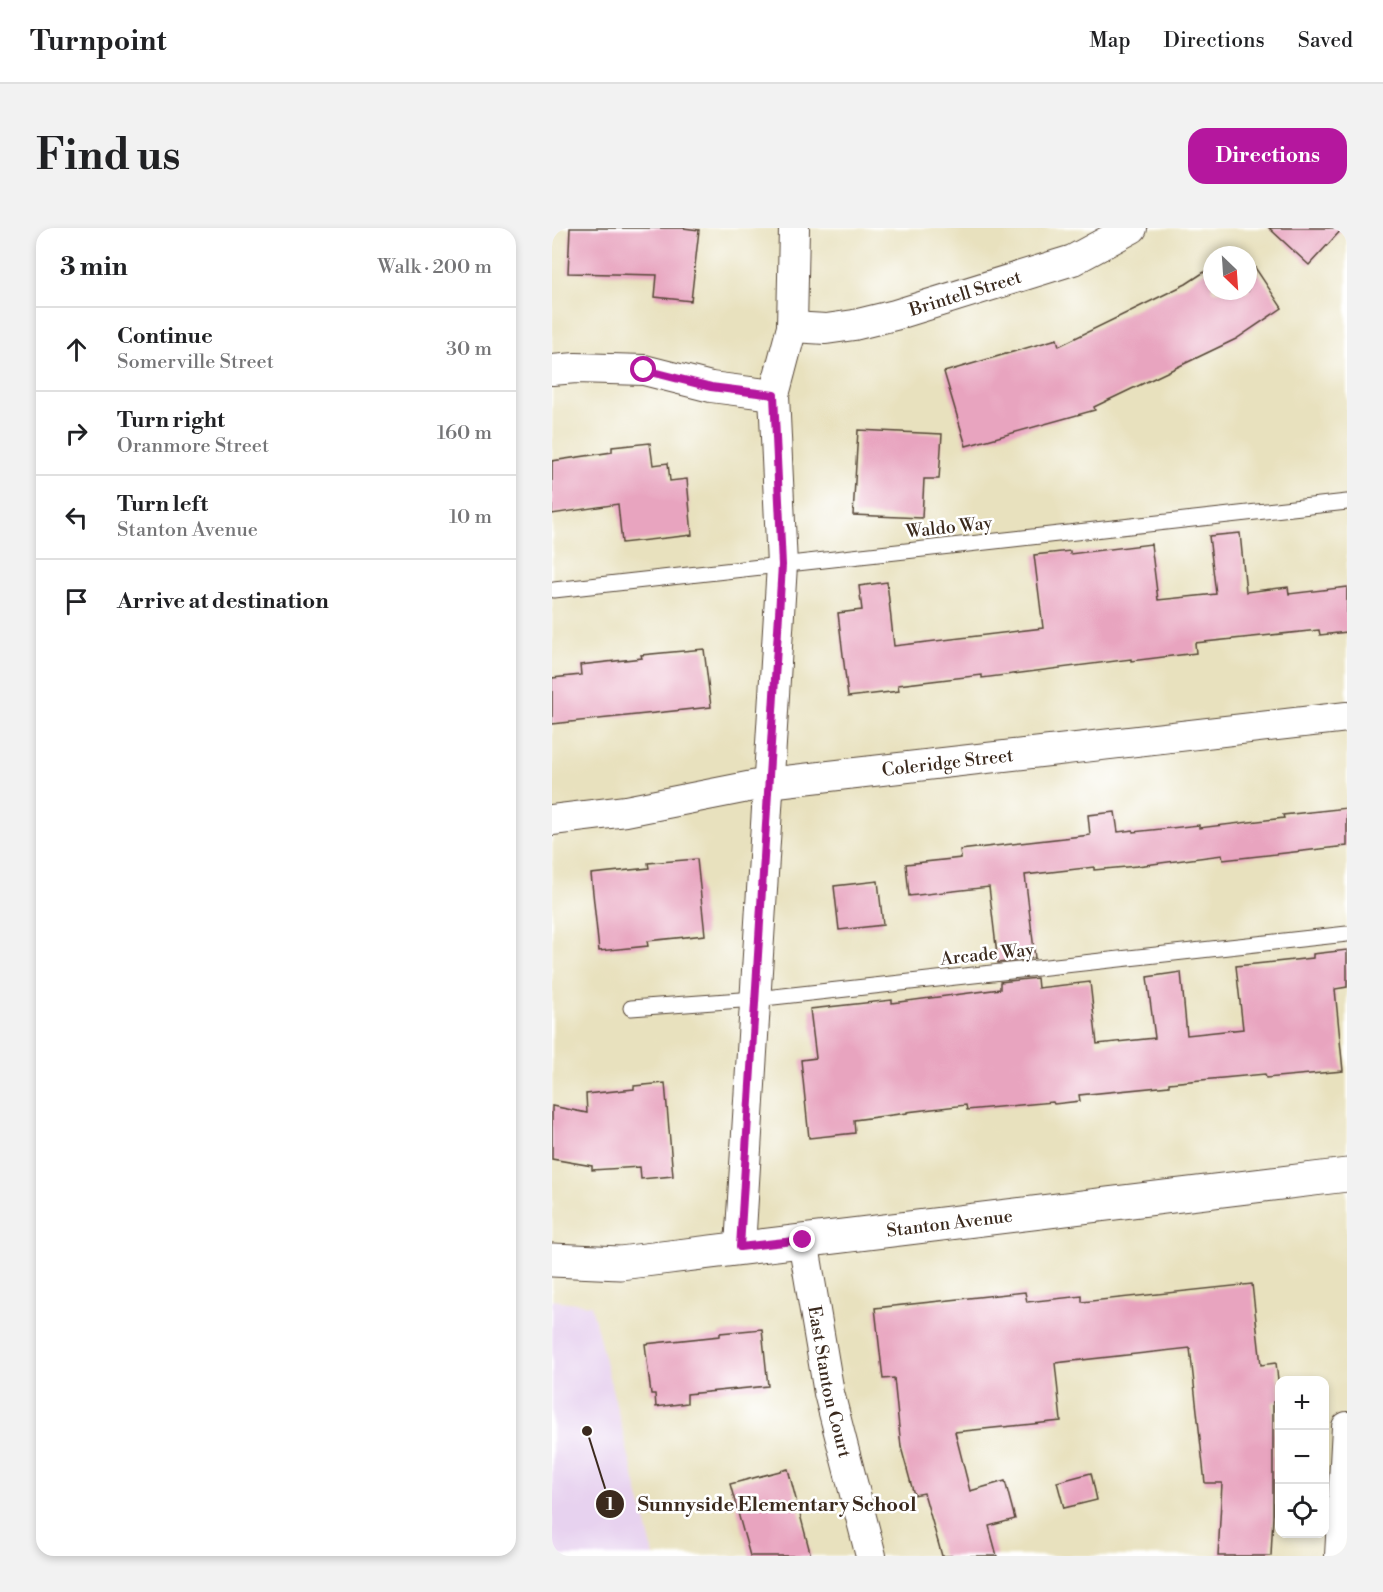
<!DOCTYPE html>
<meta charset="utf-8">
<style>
:root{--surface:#fff;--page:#f2f2f2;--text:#202124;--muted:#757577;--line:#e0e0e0;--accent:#b5179e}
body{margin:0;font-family:"Libre Bodoni",serif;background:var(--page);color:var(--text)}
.controls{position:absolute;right:18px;bottom:18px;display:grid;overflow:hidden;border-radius:12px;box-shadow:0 3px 9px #0003}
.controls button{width:54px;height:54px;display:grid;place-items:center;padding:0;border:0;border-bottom:2px solid var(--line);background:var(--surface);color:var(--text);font:30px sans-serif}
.compass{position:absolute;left:651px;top:18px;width:54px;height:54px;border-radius:50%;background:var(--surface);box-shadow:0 3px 9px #0003;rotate:155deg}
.stop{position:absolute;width:18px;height:18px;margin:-14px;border:4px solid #b5179e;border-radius:50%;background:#fff}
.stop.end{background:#b5179e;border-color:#fff;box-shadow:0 2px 6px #0008}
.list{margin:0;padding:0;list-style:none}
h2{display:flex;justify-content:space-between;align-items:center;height:78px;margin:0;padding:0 24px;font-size:26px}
h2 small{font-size:20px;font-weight:400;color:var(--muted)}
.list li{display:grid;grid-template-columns:39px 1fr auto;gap:18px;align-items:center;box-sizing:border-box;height:84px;padding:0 24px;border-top:2px solid var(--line)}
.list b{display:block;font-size:22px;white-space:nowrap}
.list p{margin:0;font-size:20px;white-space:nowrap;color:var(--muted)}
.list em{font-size:20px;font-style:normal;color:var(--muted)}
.icon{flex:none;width:33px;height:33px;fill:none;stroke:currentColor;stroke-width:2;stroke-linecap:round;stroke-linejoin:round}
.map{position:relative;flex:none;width:795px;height:1328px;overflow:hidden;border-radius:18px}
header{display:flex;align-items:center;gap:36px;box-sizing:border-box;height:84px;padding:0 30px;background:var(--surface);border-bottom:2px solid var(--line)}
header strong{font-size:28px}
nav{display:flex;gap:33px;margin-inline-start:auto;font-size:21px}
.intro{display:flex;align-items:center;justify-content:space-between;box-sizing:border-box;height:144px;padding:0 36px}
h1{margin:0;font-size:42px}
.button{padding:15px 27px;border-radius:18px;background:var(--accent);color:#fff;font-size:21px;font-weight:700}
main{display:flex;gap:36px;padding:0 36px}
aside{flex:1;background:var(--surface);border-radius:18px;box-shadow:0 3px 9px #0003}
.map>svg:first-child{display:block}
.built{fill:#e7d2ef}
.building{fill:#e8a4bf}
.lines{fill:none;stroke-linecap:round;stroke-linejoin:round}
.service-casing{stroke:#554536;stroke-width:17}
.minor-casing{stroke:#554536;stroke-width:32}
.tertiary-casing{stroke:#554536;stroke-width:35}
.service{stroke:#fff;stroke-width:15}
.minor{stroke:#fff;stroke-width:30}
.tertiary{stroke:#fff;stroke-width:33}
.route{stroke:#b5179e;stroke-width:8}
.labels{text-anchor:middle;stroke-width:5;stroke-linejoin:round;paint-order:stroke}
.street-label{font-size:18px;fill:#3b2a1e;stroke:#fff}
.leader{fill:none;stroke:#3b2a1e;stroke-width:2}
.callout-dot{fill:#3b2a1e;stroke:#fff;stroke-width:2}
.mark-label{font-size:18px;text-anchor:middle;font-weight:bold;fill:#fff}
.callout-label{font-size:20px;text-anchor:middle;font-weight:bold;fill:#3b2a1e;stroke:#fff;stroke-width:5;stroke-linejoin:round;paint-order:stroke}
</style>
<header>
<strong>Turnpoint</strong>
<nav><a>Map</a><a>Directions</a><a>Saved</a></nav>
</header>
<div class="intro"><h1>Find us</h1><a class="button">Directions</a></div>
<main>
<aside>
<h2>3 min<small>Walk · 200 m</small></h2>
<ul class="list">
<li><svg class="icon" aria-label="ahead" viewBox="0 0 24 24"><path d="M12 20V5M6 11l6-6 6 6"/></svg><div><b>Continue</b><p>Somerville Street</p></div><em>30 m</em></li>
<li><svg class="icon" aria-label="right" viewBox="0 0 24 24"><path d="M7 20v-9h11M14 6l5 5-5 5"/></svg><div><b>Turn right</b><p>Oranmore Street</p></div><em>160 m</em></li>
<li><svg class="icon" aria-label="left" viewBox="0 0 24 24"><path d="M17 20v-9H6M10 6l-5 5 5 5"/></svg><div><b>Turn left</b><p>Stanton Avenue</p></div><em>10 m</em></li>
<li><svg class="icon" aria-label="arrive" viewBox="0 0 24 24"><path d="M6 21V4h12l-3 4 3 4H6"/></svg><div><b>Arrive at destination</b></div></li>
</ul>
</aside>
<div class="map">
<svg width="795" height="1328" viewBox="0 0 795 1328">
<rect width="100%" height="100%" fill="#fff"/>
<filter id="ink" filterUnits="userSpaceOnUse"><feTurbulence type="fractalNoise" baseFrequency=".0167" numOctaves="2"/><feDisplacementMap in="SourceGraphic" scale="12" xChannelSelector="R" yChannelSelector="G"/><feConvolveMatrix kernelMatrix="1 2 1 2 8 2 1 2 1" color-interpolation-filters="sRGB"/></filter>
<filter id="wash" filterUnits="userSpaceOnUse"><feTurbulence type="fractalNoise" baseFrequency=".008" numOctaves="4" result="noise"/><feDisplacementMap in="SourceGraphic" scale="24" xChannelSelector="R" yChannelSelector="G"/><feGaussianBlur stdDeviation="1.35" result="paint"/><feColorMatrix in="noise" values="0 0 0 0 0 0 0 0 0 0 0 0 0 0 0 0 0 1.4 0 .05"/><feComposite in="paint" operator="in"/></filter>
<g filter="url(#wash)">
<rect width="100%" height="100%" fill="#e8e1be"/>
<path class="built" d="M0 1072 39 1077 102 1328H0Z"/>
<g id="blocks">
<path class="building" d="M18 0H131L147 2 139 73 103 69 105 47 16 45Z
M717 0H791L757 37Z
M696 29 730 80 684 111 542 179 543 182 414 218 392 144 505 111 507 118 634 56 660 39V63H696Z
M306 202 390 206 387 251H372L370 290 301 287Z
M98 215 101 237 116 235 118 253 135 251 140 307 70 315 66 276 0 286V233L60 224V219Z
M688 305 694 364 736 359 737 366 795 359V404L768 407 767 402 643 415 644 425 579 433V431L430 450V447L346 457 347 463 296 469 286 385 310 382 307 358 335 354 342 418 491 400 482 327 518 323V326L599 316 606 372 664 366 657 308Z
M152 421 159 479 0 496V450L29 447 28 437 90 430 89 427Z
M795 580V618L671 632 670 627 585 638 542 642V639L473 647 483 730 446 735 437 659 357 668 354 636 409 630 408 622 538 607 536 587 563 584 566 604 581 602V604L647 597V600L732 590 731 587Z
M145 631 153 707 95 713 96 718 47 723 39 646 97 640 96 635Z
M326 653 331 697 287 702 282 658Z
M795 722V759L783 761 791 843 714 850 713 846 617 855V858L527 867 528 873 502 876 501 874 415 882 414 877 355 884V885L302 892 303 905 257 910 249 832 264 830 258 781 340 772V775L448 761V754L485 750 486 760 538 754 545 816 603 810 595 749 629 744 635 807 691 801 684 738 761 730V726Z
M113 855 121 948 89 951 88 939 40 942V938L0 931V878L35 885 34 866 82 861V858Z
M700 1056 709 1137 724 1135 728 1168V1173L721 1174V1288L719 1328H666L670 1255H653L638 1120 503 1135 509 1193 403 1204 418 1263 453 1253 463 1291 437 1298 445 1328H390L372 1265 362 1267 349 1219 342 1150 331 1151 323 1080 473 1064 475 1074 530 1068V1074Z
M210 1101 216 1158 135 1166V1175L104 1179 103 1166H99L93 1116 168 1108V1105Z
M236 1241 259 1328H198L178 1256Z
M539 1245 545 1272 512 1280 505 1254Z"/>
</g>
</g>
<g filter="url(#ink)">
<use href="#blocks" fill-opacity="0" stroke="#554536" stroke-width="1.5"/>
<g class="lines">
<defs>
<path id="service" d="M2 362 795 274
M79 780 203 771 795 706"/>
<g id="minor">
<path id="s1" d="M240 99 274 101 302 97 343 87 521 32 580 0"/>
<path d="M0 142 24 140 92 142 159 159 222 167"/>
<path id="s2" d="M0 592 74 583 216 555 795 489"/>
<path id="s3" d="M251 1012 277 1165 319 1328"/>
<path d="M188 1019 230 337 222 167 240 99 242 0"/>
<path d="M788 1328 795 1199"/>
</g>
<g id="tertiary">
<path id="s4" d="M0 1032 68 1035 795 947"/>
</g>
</defs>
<use href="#service" class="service-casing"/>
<use href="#minor" class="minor-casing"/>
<use href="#tertiary" class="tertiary-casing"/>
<use href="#service" class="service"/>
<use href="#minor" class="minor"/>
<use href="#tertiary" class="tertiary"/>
</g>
</g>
<g class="lines" filter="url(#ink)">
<path class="route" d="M92 142 159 159 222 167 230 337 188 1019 251 1012"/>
</g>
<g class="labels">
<g class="street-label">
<text dy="6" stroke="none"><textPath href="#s1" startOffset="178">Brintell Street</textPath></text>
<text transform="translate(397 299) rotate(-6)" y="6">Waldo Way</text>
<text dy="6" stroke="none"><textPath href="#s2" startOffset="400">Coleridge Street</textPath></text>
<text transform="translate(435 726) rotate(-6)" y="6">Arcade Way</text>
<text dy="6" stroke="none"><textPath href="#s4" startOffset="400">Stanton Avenue</textPath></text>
<text dy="6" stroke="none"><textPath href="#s3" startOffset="144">East Stanton Court</textPath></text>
</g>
</g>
<path class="leader" d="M35 1203L58 1276"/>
<g class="callout-dot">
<circle cx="35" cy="1203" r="6"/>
<circle cx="58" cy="1276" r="15"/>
</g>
<g class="mark-label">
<text x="58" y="1282">1</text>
</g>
<g class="callout-label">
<text x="225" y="1283">Sunnyside Elementary School</text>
</g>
</svg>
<div class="controls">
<button>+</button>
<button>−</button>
<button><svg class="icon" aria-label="locate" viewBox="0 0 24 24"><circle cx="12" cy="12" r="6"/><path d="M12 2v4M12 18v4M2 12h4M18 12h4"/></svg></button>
</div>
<svg class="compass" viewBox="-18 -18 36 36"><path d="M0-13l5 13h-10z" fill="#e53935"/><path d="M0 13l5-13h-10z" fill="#757577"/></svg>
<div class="stop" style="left:92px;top:142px"></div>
<div class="stop end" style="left:251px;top:1012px"></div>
</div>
</main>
